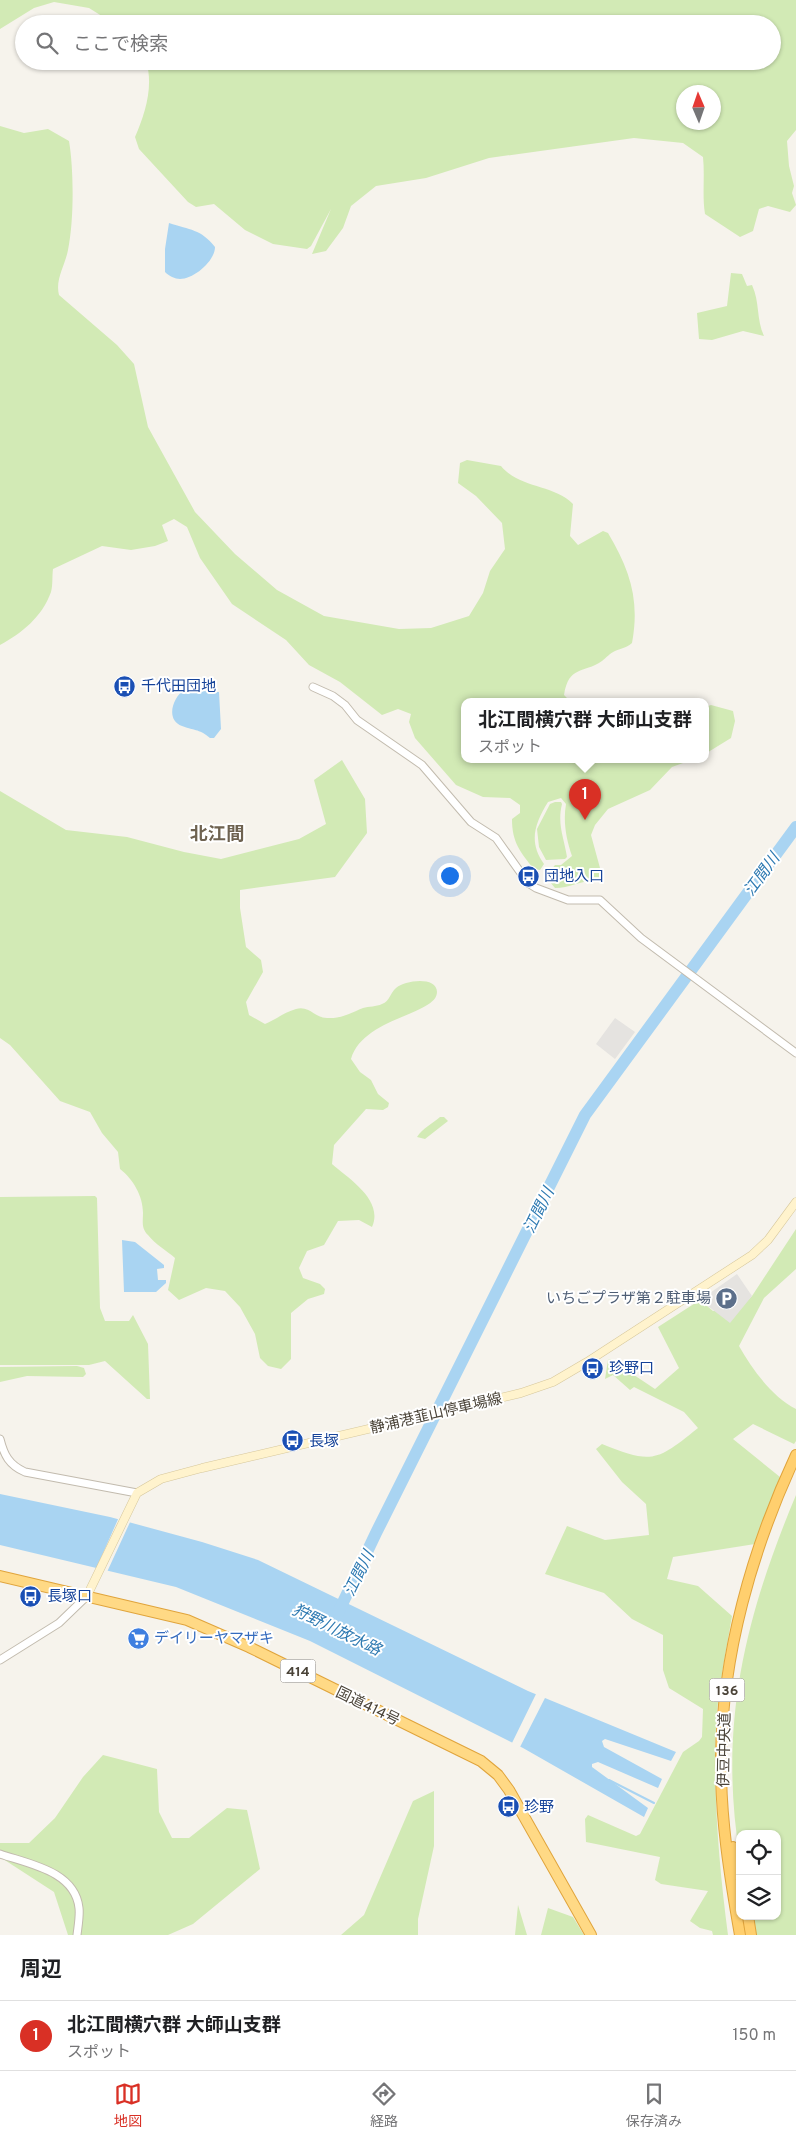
<!DOCTYPE html>
<html lang="ja">
<meta charset="utf-8">
<style>
:root{--surface:#fff;--page:#f6f6f6;--text:#202124;--muted:#757577;--line:#e0e0e0;--accent:#d93025}
body{margin:0;font-family:Overpass,"Noto Sans JP",sans-serif;background:var(--page);color:var(--text)}
.controls{position:absolute;right:15px;bottom:15px;display:grid;overflow:hidden;border-radius:10px;box-shadow:0 1px 4px #0004}
.controls button{width:45px;height:45px;display:grid;place-items:center;padding:0;border:0;border-bottom:1px solid var(--line);background:var(--surface);color:var(--text);font:25px sans-serif}
.compass{position:absolute;left:676px;top:85px;width:45px;height:45px;border-radius:50%;background:var(--surface);box-shadow:0 1px 4px #0004;rotate:358deg}
.you{position:absolute;left:449px;top:875px;width:18px;height:18px;margin:-12px;border:4px solid #fff;border-radius:50%;background:#1a73e8;box-shadow:0 0 0 8px #1a73e833}
.badge{display:grid;place-items:center;width:32px;height:32px;border-radius:50%;background:var(--accent);color:#fff;font-size:16px;font-weight:700}
.pin{position:absolute;translate:-50% -41px;filter:drop-shadow(0 1px 2px #0008)}
.pin::after{content:'';position:absolute;top:26px;width:18px;height:15px;background:inherit;clip-path:polygon(0 0,100% 0,50% 100%)}
.popup{position:absolute;left:461px;top:698px;width:248px;height:65px;box-sizing:border-box;display:grid;place-content:center;border-radius:10px;background:var(--surface);filter:drop-shadow(0 1px 4px #0005);font-size:16px;white-space:nowrap;color:var(--muted)}
.popup b{font-size:19px;color:var(--text)}
.popup::after{content:'';position:absolute;left:50%;top:100%;margin-left:-10px;border:10px solid transparent;border-top-color:var(--surface)}
.list{margin:0;padding:0;list-style:none}
h2{display:flex;justify-content:space-between;align-items:center;height:65px;margin:0;padding:0 20px;font-size:21px}
h2 small{font-size:16px;font-weight:400;color:var(--muted)}
.list li{display:grid;grid-template-columns:32px 1fr auto;gap:15px;align-items:center;box-sizing:border-box;height:70px;padding:0 20px;border-top:1px solid var(--line)}
.list b{display:block;font-size:19px;white-space:nowrap}
.list p{margin:0;font-size:16px;white-space:nowrap;color:var(--muted)}
.list em{font-size:16px;font-style:normal;color:var(--muted)}
.icon{flex:none;width:28px;height:28px;fill:none;stroke:currentColor;stroke-width:2;stroke-linecap:round;stroke-linejoin:round}
.map{position:relative;flex:none;width:796px;height:1935px;overflow:hidden}
.search{position:absolute;background:var(--surface);box-shadow:0 1px 4px #0004;left:15px;right:15px;top:15px;height:55px;display:flex;align-items:center;gap:12px;box-sizing:border-box;padding:0 18px;border-radius:28px;color:var(--muted);font-size:19px}
.sheet{height:135px;background:var(--surface)}
nav{display:flex;justify-content:space-around;align-items:center;box-sizing:border-box;height:70px;border-top:1px solid var(--line);background:var(--surface);font-size:14px;color:var(--muted)}
nav a{display:grid;justify-items:center;gap:2px}
nav .on{color:var(--accent)}
.map>svg:first-child{display:block}
.green{fill:#d2eab5;fill-rule:evenodd}
.parking{fill:#e5e3e0}
.water{fill:#a9d4f2}
.pier{fill:#f6f3ec}
.lines{fill:none;stroke-linecap:round;stroke-linejoin:round}
.stream{stroke:#a9d4f2;stroke-width:2}
.river{stroke:#a9d4f2;stroke-width:12}
.tertiary-casing{stroke:#c2bbae;stroke-width:9}
.secondary-casing{stroke:#d6c79b;stroke-width:9}
.trunk-casing{stroke:#e0a43c;stroke-width:12}
.motorway-casing{stroke:#e0a43c;stroke-width:12}
.tertiary{stroke:#fff;stroke-width:7}
.secondary{stroke:#fff3cd;stroke-width:8}
.trunk{stroke:#ffd985;stroke-width:10}
.motorway{stroke:#ffcf6e;stroke-width:10}
.labels{text-anchor:middle;stroke-width:4;stroke-linejoin:round;paint-order:stroke}
.shield{fill:#fff;stroke:#817c74;stroke-width:1}
.shield-label{font-size:14px;font-weight:bold;fill:#4b4439}
.transit-label{font-size:15px;fill:#164399;stroke:#fff;text-anchor:start}
.service-label{font-size:15px;fill:#4e5e75;stroke:#fff;text-anchor:end}
.street-label{font-size:15px;fill:#4b4439;stroke:#fff}
.shop-label{font-size:15px;fill:#366cbe;stroke:#fff;text-anchor:start}
.water-label{font-size:16px;font-style:italic;fill:#2e7ab2;stroke:#fff}
.quarter-label{font-size:18px;font-weight:bold;fill:#6e6250;stroke:#fff}
</style>
<div class="map">
<svg width="796" height="1935" viewBox="0 0 796 1935">
<rect width="100%" height="100%" fill="#f6f3ec"/>
<path class="green" d="M0 0H796V130L787 141 789 166 794 186 792 193 796 205 790 212 768 206 759 209 753 231 740 237 705 214C702 195 705 177 703 157L683 143 634 138 489 158 426 178 376 186 351 206 343 228 326 251 312 254 331 209 311 246 307 249 273 244 245 230 214 204 196 207 188 202 139 149 135 137C145 114 154 86 146 61H772V24H123L105 18 89 8 54 2 34 8 0 29ZM684 92H714V122H684Z
M0 126 24 133 48 129 69 141C74 170 74 221 68 250 65 266 55 279 59 295L117 345 134 364 148 427 195 512 235 554 277 590 324 616 399 629 431 628 469 616 483 593 490 571 505 549 502 523 476 496 458 483 460 463 467 460 501 466C520 489 553 484 573 504L570 536 578 545 603 531 608 533C630 570 640 600 632 643 626 648 622 648 615 651 610 653 606 658 602 661 583 674 569 665 564 695L570 701H465V759H694L672 767 650 790 608 809 595 825 591 835 603 879 600 881C585 878 571 888 555 888L550 882 551 870 555 865H561L572 856C566 839 563 821 566 804L561 798 548 802C535 823 528 842 544 864L540 870 534 869C520 852 512 842 512 819L520 813V805L510 798 483 797 456 785 415 738 409 722 411 714 398 709 382 715 340 682 309 665 286 640 232 604 200 558 187 527 174 519 162 525 168 541 155 546 131 550 102 546 53 569C52 576 53 585 51 592 42 617 22 633 0 645Z
M731 273 742 274 747 286 752 285C760 302 756 319 764 336L743 331 712 340 699 339 697 313 727 306Z
M711 705 733 711 735 721 731 738 705 754V707Z
M342 760 365 799 367 833 335 877 240 890V908L246 947 261 960 263 972 246 1002 249 1015 265 1024C275 1020 285 1012 296 1009 309 1005 315 1018 327 1018 341 1019 351 1013 363 1008 369 1006 376 1007 382 1004 390 1001 390 993 396 988 405 980 437 976 437 992 437 1015 363 1017 351 1059L360 1072 371 1080 378 1094 389 1103 388 1107 383 1110 366 1109 334 1145 332 1164C349 1179 384 1200 372 1227L359 1220 338 1221 324 1245 307 1251 299 1268 303 1278 320 1284 325 1289 324 1294 308 1299 291 1313V1359L281 1369 268 1366 260 1358 255 1334 240 1307 225 1291 206 1288 179 1300 168 1290 175 1258C167 1251 155 1244 148 1235 141 1228 143 1221 143 1213 143 1196 133 1179 120 1169L118 1152 102 1133 90 1112 60 1101 10 1045 0 1038V791L66 830 127 837 184 852 221 859 299 839 326 824 314 780Z
M555 802H561L562 804C557 824 564 838 567 857L565 859 546 860 539 847 537 829 550 804Z
M440 1117H444L448 1121 425 1139 417 1137C423 1128 432 1124 440 1117Z
M95 1196 97 1198 100 1308 105 1321H129L133 1315 148 1344 150 1399H147L105 1361 89 1365H0V1197Z
M796 1229V1269L764 1298 739 1346C752 1369 772 1397 796 1409V1441L794 1444 753 1424 733 1439 780 1477 755 1544 673 1557 667 1579 698 1586 732 1616C726 1652 718 1689 716 1725 713 1795 719 1866 728 1935H713L712 1931 700 1928 690 1921 708 1891 661 1884 655 1880 660 1857 586 1842 585 1819 588 1815 636 1836 640 1834 683 1752 699 1741 702 1737 703 1709 669 1688 663 1670V1635L632 1619 604 1593 545 1574 567 1526 605 1540 649 1535 646 1504 622 1482 596 1449 602 1444C652 1464 656 1462 698 1428L684 1412 634 1387 630 1390 613 1375 605 1379 608 1360 610 1359 655 1389 679 1368 658 1327 700 1300 713 1311 741 1307 752 1296Z
M77 1366 84 1368 86 1374 83 1377 27 1376 0 1382V1367Z
M796 1495V1935H754L750 1916H777V1834H740V1858C718 1725 745 1617 796 1495Z
M103 1755 157 1769 159 1812 172 1838H189L227 1808 247 1810 260 1869 193 1924 168 1935H68L54 1892 0 1857V1843H29L55 1818 83 1777Z
M434 1791V1846L418 1919V1935H341L364 1915 413 1801Z
M518 1905 527 1935H515Z
M548 1908 573 1917 584 1935H541Z"/>
<path class="parking" d="M615 1018 635 1032 615 1059 596 1044Z
M737 1274 752 1296 730 1323 700 1300Z"/>
<path class="water" d="M169 223C190 230 201 229 215 247 215 261 194 279 180 279 175 279 169 276 165 272V249Z
M184 690 219 692 221 729 214 738H210C198 728 194 731 182 726 165 720 173 697 184 690Z
M122 1240 135 1242 164 1265V1268L157 1269 158 1280H166V1283L156 1292H124Z
M0 1494 110 1517 202 1542 258 1560 528 1691 676 1752 671 1761 605 1739 602 1741 604 1747 662 1779 658 1788 598 1762 592 1764V1767L648 1808 644 1817 523 1748 310 1641 176 1587 0 1545Z"/>
<path class="pier" d="M119 1517 131 1520 107 1572 96 1569Z
M537 1692 546 1696 519 1749 511 1745Z"/>
<g class="lines">
<path class="stream" d="M609 1780 654 1803"/>
<path class="river" d="M337 1615 376 1533 585 1115 796 827"/>
<defs>
<path id="tertiary" d="M313 687 333 696 345 705 357 720 422 765 471 822 496 838 528 883 536 888 568 900H600L641 938 796 1053
M0 1439C4 1455 9 1465 25 1472L137 1493
M0 1660 59 1623 87 1596
M0 1854C29 1864 75 1871 79 1908 80 1916 78 1926 77 1935"/>
<path id="secondary" d="M87 1596 137 1493 161 1479 202 1468 521 1393 553 1382 587 1362 752 1255 768 1240 796 1202"/>
<path id="trunk" d="M0 1576 187 1620 249 1647 481 1761 498 1775 509 1790 591 1935"/>
<path id="motorway" d="M733 1847 740 1876
M748 1916 751 1935
M740 1935C730 1878 720 1817 721 1758 722 1655 752 1549 796 1455"/>
</defs>
<use href="#tertiary" class="tertiary-casing"/>
<use href="#secondary" class="secondary-casing"/>
<use href="#trunk" class="trunk-casing"/>
<use href="#motorway" class="motorway-casing"/>
<use href="#tertiary" class="tertiary"/>
<use href="#secondary" class="secondary"/>
<use href="#trunk" class="trunk"/>
<use href="#motorway" class="motorway"/>
</g>
<defs>
<symbol id="bus-disc" viewBox="-11 -11 22 22"><circle r="9.5" fill="#1a4fb4" stroke="#fff"/><path d="M-5-6H5V4H4V6H2V4H-2V6H-4V4H-5ZM-3.5-4V0h7V-4ZM-3.5 1.2v1.5H-2V1.2ZM2 1.2v1.5H3.5V1.2Z" fill="#fff"/></symbol>
<symbol id="parking-disc" viewBox="-11 -11 22 22"><circle r="9.5" fill="#5c6f8a" stroke="#fff"/><path d="M-3.5-5.5H1a3.5 3.5 0 0 1 0 7H-1V5.5H-3.5ZM-1-3.4V-.6H.8a1.4 1.4 0 0 0 0-2.8Z" fill="#fff"/></symbol>
<symbol id="supermarket-disc" viewBox="-11 -11 22 22"><circle r="9.5" fill="#3f7fe0" stroke="#fff"/><path d="M-6-5.5h2.5l.6 2H6L4.5 2H-2.5L-4.4-4H-6ZM-1.5 3.2a1.3 1.3 0 1 0 .1 0ZM3 3.2a1.3 1.3 0 1 0 .1 0Z" fill="#fff"/></symbol>
</defs>
<g fill-rule="evenodd">
<use href="#bus-disc" x="112" y="674" width="25" height="25"/>
<use href="#bus-disc" x="516" y="864" width="25" height="25"/>
<use href="#parking-disc" x="714" y="1286" width="25" height="25"/>
<use href="#bus-disc" x="580" y="1356" width="25" height="25"/>
<use href="#bus-disc" x="280" y="1428" width="25" height="25"/>
<use href="#bus-disc" x="18" y="1584" width="25" height="25"/>
<use href="#supermarket-disc" x="126" y="1626" width="25" height="25"/>
<use href="#bus-disc" x="496" y="1794" width="25" height="25"/>
</g>
<g class="labels">
<g class="shield">
<rect x="280.5" y="1659.5" width="35" height="23" rx="4"/>
<rect x="709.5" y="1678.5" width="35" height="23" rx="4"/>
</g>
<g class="shield-label">
<text x="298" y="1676">414</text>
<text x="727" y="1695">136</text>
</g>
<g class="transit-label">
<text x="141" y="691">千代田団地</text>
<text x="544" y="881">団地入口</text>
<text x="609" y="1373">珍野口</text>
<text x="309" y="1446">長塚</text>
<text x="47" y="1601">長塚口</text>
<text x="524" y="1812">珍野</text>
</g>
<g class="service-label">
<text x="711" y="1303">いちごプラザ第２駐車場</text>
</g>
<g class="street-label">
<text transform="translate(436 1413) rotate(-13)" y="5">静浦港韮山停車場線</text>
<text transform="translate(368 1706) rotate(26)" y="5">国道414号</text>
<text transform="translate(724 1750) rotate(-89)" y="5">伊豆中央道</text>
</g>
<g class="shop-label">
<text x="154" y="1643">デイリーヤマザキ</text>
</g>
<g class="water-label">
<text transform="translate(761 874) rotate(-54)" y="6">江間川</text>
<text transform="translate(538 1210) rotate(-64)" y="6">江間川</text>
<text transform="translate(358 1573) rotate(-64)" y="6">江間川</text>
<text transform="translate(337 1629) rotate(26)" y="6">狩野川放水路</text>
</g>
<g class="quarter-label">
<text x="217" y="840">北江間</text>
</g>
</g>
</svg>
<div class="controls">
<button><svg class="icon" aria-label="locate" viewBox="0 0 24 24"><circle cx="12" cy="12" r="6"/><path d="M12 2v4M12 18v4M2 12h4M18 12h4"/></svg></button>
<button><svg class="icon" aria-label="layers" viewBox="0 0 24 24"><path d="M12 4l9 5-9 5-9-5zM3 14l9 5 9-5"/></svg></button>
</div>
<svg class="compass" viewBox="-18 -18 36 36"><path d="M0-13l5 13h-10z" fill="#e53935"/><path d="M0 13l5-13h-10z" fill="#757577"/></svg>
<div class="you"></div>
<div class="pin badge" style="left:585px;top:820px">1</div>
<div class="popup"><b>北江間横穴群 大師山支群</b>スポット</div>
<div class="search"><svg class="icon" aria-label="search" viewBox="0 0 24 24"><circle cx="10" cy="10" r="6"/><path d="M15 15l6 6"/></svg>ここで検索</div>
</div>
<section class="sheet">
<h2>周辺<small></small></h2>
<ul class="list">
<li><span class="badge">1</span><div><b>北江間横穴群 大師山支群</b><p>スポット</p></div><em>150 m</em></li>
</ul>
</section>
<nav>
<a class="on"><svg class="icon" aria-label="map" viewBox="0 0 24 24"><path d="M3 6l6-2 6 2 6-2v14l-6 2-6-2-6 2zM9 4v14M15 6v14"/></svg>地図</a>
<a><svg class="icon" aria-label="directions" viewBox="0 0 24 24"><path d="M12 3l9 9-9 9-9-9zM9 14v-3h6M13 9l2 2-2 2"/></svg>経路</a>
<a><svg class="icon" aria-label="saved" viewBox="0 0 24 24"><path d="M7 4h10v16l-5-4-5 4z"/></svg>保存済み</a>
</nav>
